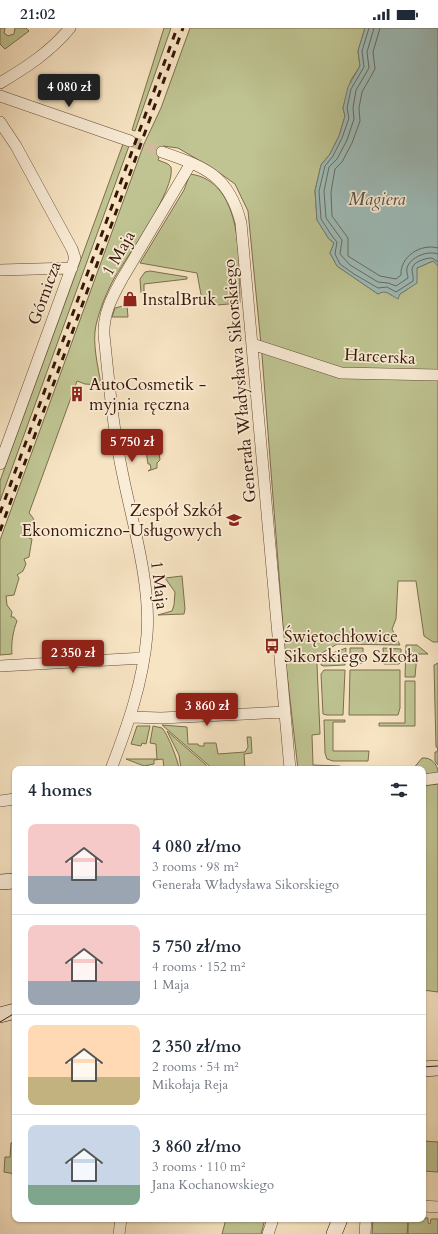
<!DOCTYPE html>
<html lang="en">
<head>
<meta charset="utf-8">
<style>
	body { margin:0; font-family:Cardo,serif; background:#f6f6f7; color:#1f2937; height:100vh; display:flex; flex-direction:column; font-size:15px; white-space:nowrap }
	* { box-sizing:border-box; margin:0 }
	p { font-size:13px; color:#747a83 }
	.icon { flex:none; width:22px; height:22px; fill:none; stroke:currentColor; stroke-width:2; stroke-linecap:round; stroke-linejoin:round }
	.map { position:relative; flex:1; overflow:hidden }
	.sheet { position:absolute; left:12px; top:738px; width:414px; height:456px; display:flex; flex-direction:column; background:#fff; border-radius:8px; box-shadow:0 1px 3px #0004 }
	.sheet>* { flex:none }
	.price { position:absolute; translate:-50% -34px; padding:0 9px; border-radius:4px; background:#8f2418; color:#fff; font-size:13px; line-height:26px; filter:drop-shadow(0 1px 2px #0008) }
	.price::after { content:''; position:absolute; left:50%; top:24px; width:12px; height:9px; margin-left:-6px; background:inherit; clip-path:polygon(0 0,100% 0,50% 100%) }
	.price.selected { background:#222; color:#fff }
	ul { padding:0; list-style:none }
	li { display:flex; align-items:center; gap:12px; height:100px; padding:0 16px }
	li+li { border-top:1px solid #e0e1e3 }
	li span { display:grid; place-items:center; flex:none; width:112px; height:80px; border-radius:8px; color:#555 }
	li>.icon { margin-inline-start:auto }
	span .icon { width:48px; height:48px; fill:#fffc; stroke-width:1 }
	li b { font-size:17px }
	h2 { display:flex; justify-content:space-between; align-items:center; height:48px; padding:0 16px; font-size:17px }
	.status { display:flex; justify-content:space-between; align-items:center; height:28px; padding:0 20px; background:#fff; direction:ltr }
	.status svg { height:11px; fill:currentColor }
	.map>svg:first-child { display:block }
	.green { fill:#bfc492; stroke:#7c6e4c }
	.water { fill:#9ebdba; stroke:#757b72 }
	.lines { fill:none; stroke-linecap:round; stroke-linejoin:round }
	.shore { stroke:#6b6a60; stroke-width:1 }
	.street-tunnel { stroke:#d1bb9d; stroke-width:11; stroke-dasharray:11 5.5; stroke-linecap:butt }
	.street-casing { stroke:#684a35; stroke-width:12 }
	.secondary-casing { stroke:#381706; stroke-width:16 }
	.street { stroke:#faedd8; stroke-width:11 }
	.secondary { stroke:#faedd8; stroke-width:15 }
	.tram { stroke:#381706; stroke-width:1 }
	.rail { stroke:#381706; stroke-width:3; stroke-dasharray:7 7; stroke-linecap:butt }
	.labels { text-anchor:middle; stroke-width:3.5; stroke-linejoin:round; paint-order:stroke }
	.street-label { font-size:17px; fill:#381706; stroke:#faedd8 }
	.poi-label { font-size:17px; fill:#381706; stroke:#faedd8; text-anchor:start }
	.water-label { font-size:18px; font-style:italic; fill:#5c5145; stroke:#faedd8 }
</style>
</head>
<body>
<div class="status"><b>21:02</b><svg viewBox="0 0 49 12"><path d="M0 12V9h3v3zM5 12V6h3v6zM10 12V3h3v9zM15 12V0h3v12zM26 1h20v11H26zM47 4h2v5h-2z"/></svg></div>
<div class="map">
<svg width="438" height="1206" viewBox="0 0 438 1206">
	<rect width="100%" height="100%" fill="#f7e4c3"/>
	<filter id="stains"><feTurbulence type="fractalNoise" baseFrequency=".005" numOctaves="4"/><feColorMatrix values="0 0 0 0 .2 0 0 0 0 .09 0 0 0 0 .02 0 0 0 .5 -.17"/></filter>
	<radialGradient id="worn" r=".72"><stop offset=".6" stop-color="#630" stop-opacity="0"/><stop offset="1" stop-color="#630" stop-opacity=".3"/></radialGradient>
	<path class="green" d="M 0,0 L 5,0 L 4,5 L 8,8 L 14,6 L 15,0 L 26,0 L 29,3 L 5,21 L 0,16 Z
		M 164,0 L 171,0 L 135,103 L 132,102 Z
		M 190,0 L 365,0 L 358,23 L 360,38 L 351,52 L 343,80 L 345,88 L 339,108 L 330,126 L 321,137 L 315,163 L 317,192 L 329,211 L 334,215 L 330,225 L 337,238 L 378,266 C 384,262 386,263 391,267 C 407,265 411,260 417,246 L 416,243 L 417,240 L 433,233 L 438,238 L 438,614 L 433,614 L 424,608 L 416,553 L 398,553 L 396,591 L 392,601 L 400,617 L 337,616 L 312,631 L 317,636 L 320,706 L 312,707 L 313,737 L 340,738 L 341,741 L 298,741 L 286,637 L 262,327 L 248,183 L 235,156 L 214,141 L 178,120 L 163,118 L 158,132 L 168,136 L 171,139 C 176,161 128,227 115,249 C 107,263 100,280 96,297 C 92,315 98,338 101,357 L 85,356 L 77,353 L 29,485 C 35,491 36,496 33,504 L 28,506 L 29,510 L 32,511 L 29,529 L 24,531 L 26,536 L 23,543 L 17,547 L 19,550 L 14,567 L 6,568 L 7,577 L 12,584 L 11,589 L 14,589 L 17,593 C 13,603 11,615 12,626 L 0,627 L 0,512 L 144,116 L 161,80 Z
		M 123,116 L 129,118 L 0,473 L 0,453 Z
		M 190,146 C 244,153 239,234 240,275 L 206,278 L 202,272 L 197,245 L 140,235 L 184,162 Z
		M 150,243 L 187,249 L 187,251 L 144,256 L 144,265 L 141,265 L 140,251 L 145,244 Z
		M 127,277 L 128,289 L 112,289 L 115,280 Z
		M 157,410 L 160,432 L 157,435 L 157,440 L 148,443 L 151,441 L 150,436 L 148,436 L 146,423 L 143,423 L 141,412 Z
		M 182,548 L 185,581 L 184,586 L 158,587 L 172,583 L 174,577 L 175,564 L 165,550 Z
		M 406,617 L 417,617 L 428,626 L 417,626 L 415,649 L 405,649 Z
		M 346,620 L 345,637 L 324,638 L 321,637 L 322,629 Z
		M 350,620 L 363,620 L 363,635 L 350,636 Z
		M 383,620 L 401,621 L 401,634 L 399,636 L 384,636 Z
		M 438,635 L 438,737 L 435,733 L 435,724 L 437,724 L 438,720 L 436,719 L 434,637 Z
		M 324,642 L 345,642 L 343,687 L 327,687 L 323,686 L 321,646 Z
		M 350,642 L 400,642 L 400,680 L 398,687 L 349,687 Z
		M 405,653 L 415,653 L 415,698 L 379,698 L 379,695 L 405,695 Z
		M 324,692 L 345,692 L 345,694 L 333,694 L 333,723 L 369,723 L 368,733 L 333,733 L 327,731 L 325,725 Z
		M 162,697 L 187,699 L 188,716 L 198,716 L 199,718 L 204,718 L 204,715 L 216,715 L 218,726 L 245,724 L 248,719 L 247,709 L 251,709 L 252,725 L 244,726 L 245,741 L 213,741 Z
		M 137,698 L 150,698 L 146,716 L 142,715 L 141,718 L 131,716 Z
		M 153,698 L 162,700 C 168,706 178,733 179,741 L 164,741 L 163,731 L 154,732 L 154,736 L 144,738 L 126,731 L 157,731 L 156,716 L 150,715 Z
		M 167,703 L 206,737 L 207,741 L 181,741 L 179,727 Z
		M 422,730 C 431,729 438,736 438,745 L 423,747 L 423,741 L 413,741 Z
		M 438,756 L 438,964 L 423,962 L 423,758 Z
		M 423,1113 L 438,1114 L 438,1144 L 423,1143 Z
		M 11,1115 L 15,1115 L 15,1146 L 4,1144 L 5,1129 L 10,1129 Z
		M 423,1190 L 428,1190 L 428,1195 L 430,1196 L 431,1191 L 438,1191 L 438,1206 L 408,1206 L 408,1195 L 407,1206 L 372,1206 L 373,1191 Z
		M 226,1191 L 265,1191 L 261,1206 L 222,1206 Z"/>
	<path class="water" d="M 365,0 L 438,0 L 438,238 L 433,233 L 417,240 L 417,255 L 400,266 L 398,271 C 390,267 386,261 378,266 L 337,238 L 330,225 L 334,215 L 329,211 L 317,192 L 315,163 L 321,137 L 330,126 L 339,108 L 345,88 L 343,80 L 348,59 L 360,38 L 358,23 Z"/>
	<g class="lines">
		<path class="shore" d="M 369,0 L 362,23 L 364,39 L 351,61 L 347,80 L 349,90 L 342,110 L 333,128 L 325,138 L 319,163 L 321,191 L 332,208 L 337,214 L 335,226 L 340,236 L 354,246 L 378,260 L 387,259 L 396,264 L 413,253 C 414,248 412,246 412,242 C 412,234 425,230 432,230 L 438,234
			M 374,0 L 367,24 L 369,40 L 356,62 L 353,80 L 354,91 L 347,112 L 337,131 L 329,139 L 324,163 L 326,190 L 342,212 L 340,226 L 350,237 L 378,254 L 388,255 L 396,258 L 408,250 C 408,247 406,244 407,240 C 410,229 428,222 438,226
			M 380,0 L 373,24 L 375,41 L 362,64 L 359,80 L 360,93 L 352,115 L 342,134 L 335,141 L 331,164 L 332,188 L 348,210 L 348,228 L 380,248 L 396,251 L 401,247 C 400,229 420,215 438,220"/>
		<path class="street-tunnel" d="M 130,113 L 162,124"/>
		<g class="street-casing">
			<path id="street" d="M 0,55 C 27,39 50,24 70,0
				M 0,68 L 130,113
				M 0,94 L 16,118 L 72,221 L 75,230 L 0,436
				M 162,124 C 205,139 229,147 241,195 L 290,741
				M 0,242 L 72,240
				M 252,316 L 341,345 L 438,347
				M 0,638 L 144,630
				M 131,689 L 161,690 L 285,684
				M 111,741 C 128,697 143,654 147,607 C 151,557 133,497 123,448 C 113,402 109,354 104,307 C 103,286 112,269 122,251 L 191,135
				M 423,752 L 438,750
				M 0,773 L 15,771
				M 423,1178 L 438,1179
				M 119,1206 L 121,1191
				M 268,1206 L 273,1191
				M 365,1206 L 366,1191"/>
		</g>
		<g class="secondary-casing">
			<path id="secondary" d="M 0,854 L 15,853
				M 0,987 L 15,983
				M 423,1041 L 438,1040
				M 334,1206 L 340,1191"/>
		</g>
		<use href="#street" class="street"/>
		<use href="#secondary" class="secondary"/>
		<path class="tram" d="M 0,994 L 15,985
			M 423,1039 L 438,1038"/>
		<path class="rail" d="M 0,485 L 177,0
			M 0,503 L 183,0"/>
	</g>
	<defs>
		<g id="shop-bare" transform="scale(1.2)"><path d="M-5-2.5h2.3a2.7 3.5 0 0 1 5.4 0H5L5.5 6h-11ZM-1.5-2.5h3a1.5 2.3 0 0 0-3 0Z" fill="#8f2418" stroke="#faedd8" stroke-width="2.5" paint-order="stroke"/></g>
		<g id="building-bare" transform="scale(1.2)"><path d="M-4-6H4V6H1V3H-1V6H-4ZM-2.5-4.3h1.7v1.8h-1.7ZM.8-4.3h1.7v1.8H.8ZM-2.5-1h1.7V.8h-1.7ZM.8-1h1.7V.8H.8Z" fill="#8f2418" stroke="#faedd8" stroke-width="2.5" paint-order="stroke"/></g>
		<g id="school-bare" transform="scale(1.2)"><path d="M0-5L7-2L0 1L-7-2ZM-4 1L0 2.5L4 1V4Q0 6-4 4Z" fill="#8f2418" stroke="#faedd8" stroke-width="2.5" paint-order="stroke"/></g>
		<g id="bus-bare" transform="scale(1.2)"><path d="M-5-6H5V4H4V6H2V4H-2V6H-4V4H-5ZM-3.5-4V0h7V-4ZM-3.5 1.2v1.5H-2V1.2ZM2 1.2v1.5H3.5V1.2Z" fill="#8f2418" stroke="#faedd8" stroke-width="2.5" paint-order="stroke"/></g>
	</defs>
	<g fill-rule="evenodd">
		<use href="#shop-bare" x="130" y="271"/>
		<use href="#building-bare" x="77" y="366"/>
		<use href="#school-bare" x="234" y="492"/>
		<use href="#bus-bare" x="272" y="618"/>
	</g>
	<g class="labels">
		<g class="street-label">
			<text transform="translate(118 225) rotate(-60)" y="6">1 Maja</text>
			<text transform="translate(44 265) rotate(-70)" y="6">Górnicza</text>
			<text transform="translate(380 328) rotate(3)" y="6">Harcerska</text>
			<text transform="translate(239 353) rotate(-95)" y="6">Generała Władysława Sikorskiego</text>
			<text transform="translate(160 557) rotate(83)" y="6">1 Maja</text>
		</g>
		<g class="poi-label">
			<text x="142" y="277">InstalBruk</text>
			<text x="89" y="362">AutoCosmetik -<tspan x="89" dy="20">myjnia ręczna</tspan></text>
			<text x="222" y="488" text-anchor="end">Zespół Szkół<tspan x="222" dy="20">Ekonomiczno-Usługowych</tspan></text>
			<text x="284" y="614">Świętochłowice<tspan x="284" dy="20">Sikorskiego Szkoła</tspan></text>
		</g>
		<g class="water-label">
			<text x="377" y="177">Magiera</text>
		</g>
	</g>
	<rect width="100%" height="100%" filter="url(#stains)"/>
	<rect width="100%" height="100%" fill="url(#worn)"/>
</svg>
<b class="price selected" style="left:69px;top:80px">4 080 zł</b>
<b class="price" style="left:132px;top:435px">5 750 zł</b>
<b class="price" style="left:73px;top:646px">2 350 zł</b>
<b class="price" style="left:207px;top:699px">3 860 zł</b>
<section class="sheet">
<h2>4 homes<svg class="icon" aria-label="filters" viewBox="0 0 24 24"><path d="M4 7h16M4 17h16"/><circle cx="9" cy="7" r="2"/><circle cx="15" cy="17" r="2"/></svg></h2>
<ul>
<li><span style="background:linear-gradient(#f6c9c9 65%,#9aa5b1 0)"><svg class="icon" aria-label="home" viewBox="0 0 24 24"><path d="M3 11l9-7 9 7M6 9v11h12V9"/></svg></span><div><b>4 080 zł/mo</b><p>3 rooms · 98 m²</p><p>Generała Władysława Sikorskiego</p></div></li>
<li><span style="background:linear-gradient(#f6c9c9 70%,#9aa5b1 0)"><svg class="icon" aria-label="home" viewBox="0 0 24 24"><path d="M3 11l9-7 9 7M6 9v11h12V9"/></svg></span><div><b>5 750 zł/mo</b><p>4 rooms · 152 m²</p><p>1 Maja</p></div></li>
<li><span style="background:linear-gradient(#ffd9b3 65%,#c2b280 0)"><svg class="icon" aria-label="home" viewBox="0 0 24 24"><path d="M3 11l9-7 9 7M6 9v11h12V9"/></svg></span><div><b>2 350 zł/mo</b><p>2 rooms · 54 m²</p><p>Mikołaja Reja</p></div></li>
<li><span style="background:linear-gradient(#c9d6e8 75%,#7fa58c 0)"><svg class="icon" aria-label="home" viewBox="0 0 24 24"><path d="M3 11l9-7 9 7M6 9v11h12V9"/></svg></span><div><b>3 860 zł/mo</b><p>3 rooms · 110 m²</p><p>Jana Kochanowskiego</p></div></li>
</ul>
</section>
</div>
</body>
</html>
